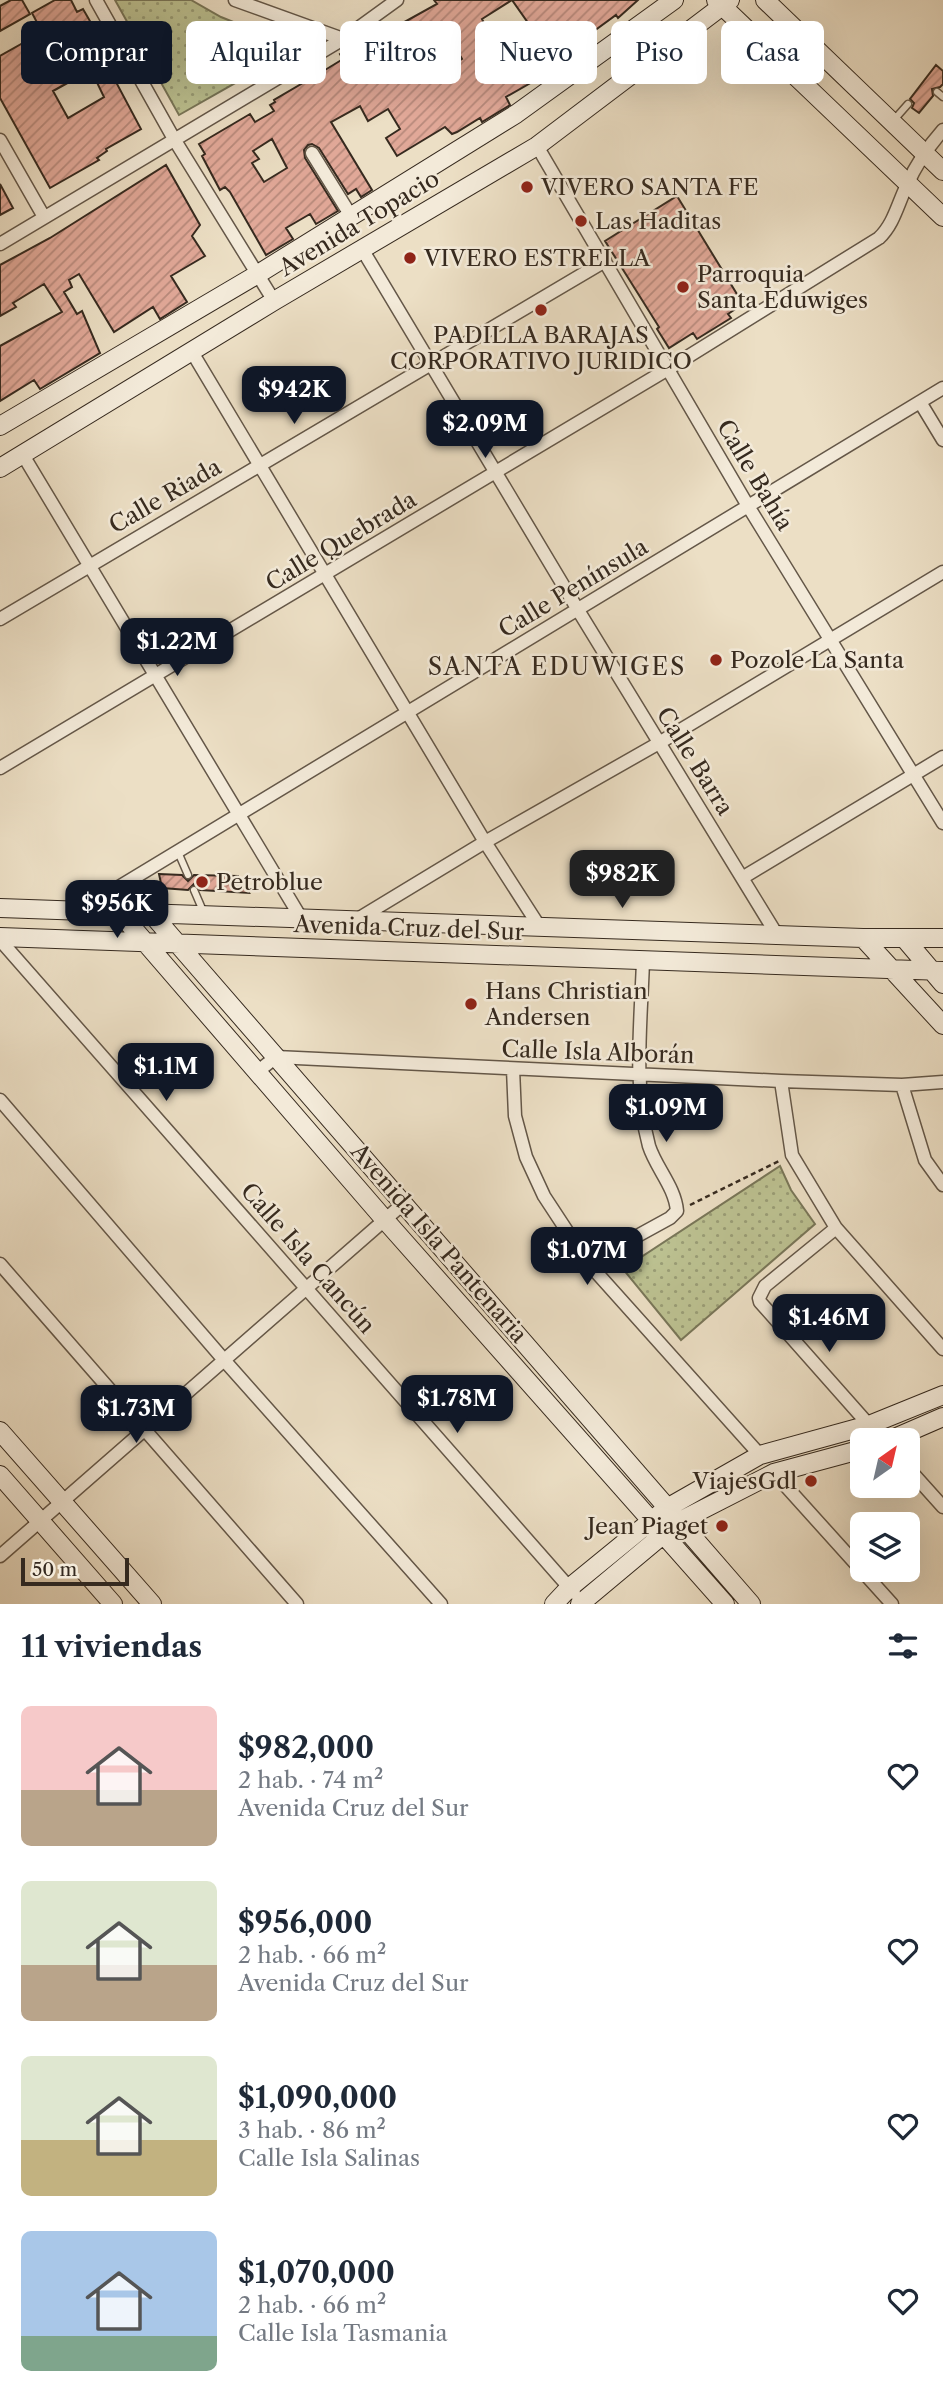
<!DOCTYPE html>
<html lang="es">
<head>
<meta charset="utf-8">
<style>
	body { margin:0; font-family:"Libre Caslon Text",serif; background:#f2f2f3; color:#1f2937; height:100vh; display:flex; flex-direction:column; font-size:26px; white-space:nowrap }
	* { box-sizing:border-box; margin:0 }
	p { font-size:23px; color:#747a83 }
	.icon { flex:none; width:38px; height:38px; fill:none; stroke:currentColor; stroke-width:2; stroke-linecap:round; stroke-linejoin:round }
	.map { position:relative; height:1604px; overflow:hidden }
	.drawer { display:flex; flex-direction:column; background:#fff; flex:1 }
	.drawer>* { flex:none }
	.guide { position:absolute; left:21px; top:21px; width:901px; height:63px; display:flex; gap:14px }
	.needle { width:46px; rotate:34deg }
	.buttons { position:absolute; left:850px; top:1428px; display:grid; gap:14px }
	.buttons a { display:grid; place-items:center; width:70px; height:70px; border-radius:10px; background:#fff; box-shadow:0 7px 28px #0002; font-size:35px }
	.scale { position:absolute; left:21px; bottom:18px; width:108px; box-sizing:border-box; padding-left:7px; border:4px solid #362a1f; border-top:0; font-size:19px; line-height:24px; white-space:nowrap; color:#362a1f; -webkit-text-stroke:5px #f3ead9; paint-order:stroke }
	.price { position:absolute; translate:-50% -60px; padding:0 16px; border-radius:14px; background:#111827; color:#fff; font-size:23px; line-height:46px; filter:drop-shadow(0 2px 4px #0008) }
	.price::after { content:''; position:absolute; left:50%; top:42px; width:21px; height:16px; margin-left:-10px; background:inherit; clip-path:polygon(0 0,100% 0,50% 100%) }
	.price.current { background:#222; color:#fff }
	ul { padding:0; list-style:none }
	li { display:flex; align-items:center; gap:21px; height:175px; padding:0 21px }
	li span { display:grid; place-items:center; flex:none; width:196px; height:140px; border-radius:10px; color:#555 }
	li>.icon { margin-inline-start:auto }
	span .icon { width:84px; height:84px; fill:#fffc; stroke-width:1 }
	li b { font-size:30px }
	h2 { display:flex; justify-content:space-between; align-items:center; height:84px; padding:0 21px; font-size:30px }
	.chip { padding:0 24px; border-radius:10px; background:#fff; box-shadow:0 7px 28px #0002; font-size:24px; line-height:63px }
	.chip.current { background:#111827; color:#fff }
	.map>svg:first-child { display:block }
	.park { fill:url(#park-dots); stroke:#797658; stroke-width:2 }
	.building { fill:url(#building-hatch); stroke:#362a1f; stroke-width:2; fill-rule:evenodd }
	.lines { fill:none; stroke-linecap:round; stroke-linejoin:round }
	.lane-casing { stroke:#645748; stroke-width:9 }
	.street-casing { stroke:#645748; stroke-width:15 }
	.secondary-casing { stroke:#362a1f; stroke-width:20 }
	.path { stroke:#362a1f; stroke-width:2.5; stroke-dasharray:5 3.5; stroke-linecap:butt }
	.lane { stroke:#f3ead9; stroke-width:6 }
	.street { stroke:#f3ead9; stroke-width:12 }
	.secondary { stroke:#f3ead9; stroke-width:18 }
	.poi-dot { fill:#8f2418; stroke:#f3ead9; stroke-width:2.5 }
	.labels { text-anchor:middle; stroke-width:5; stroke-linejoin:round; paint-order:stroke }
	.poi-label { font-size:23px; fill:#362a1f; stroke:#f3ead9; text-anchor:start }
	.street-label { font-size:23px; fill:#362a1f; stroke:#f3ead9 }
	.neighbourhood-label { font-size:24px; letter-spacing:2px; fill:#362a1f; stroke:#f3ead9 }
</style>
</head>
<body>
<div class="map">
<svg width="943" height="1604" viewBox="0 0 943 1604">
	<defs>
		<pattern id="park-dots" width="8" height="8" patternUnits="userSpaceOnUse" patternTransform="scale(1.75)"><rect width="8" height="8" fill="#bcc191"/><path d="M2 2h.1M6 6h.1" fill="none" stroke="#9a9d76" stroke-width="1.8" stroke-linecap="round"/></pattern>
		<pattern id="building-hatch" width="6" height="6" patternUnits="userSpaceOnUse" patternTransform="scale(1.75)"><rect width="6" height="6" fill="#e1a898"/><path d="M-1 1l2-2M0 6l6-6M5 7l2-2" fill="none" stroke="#b7897b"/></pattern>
	</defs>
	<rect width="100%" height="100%" fill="#ecdfc5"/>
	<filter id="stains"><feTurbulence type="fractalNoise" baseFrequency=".00286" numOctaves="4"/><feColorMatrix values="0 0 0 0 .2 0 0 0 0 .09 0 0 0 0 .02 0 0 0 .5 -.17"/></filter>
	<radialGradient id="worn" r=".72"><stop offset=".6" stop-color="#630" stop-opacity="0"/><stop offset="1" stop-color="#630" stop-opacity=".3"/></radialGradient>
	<path class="park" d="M 115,0 L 191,0 L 221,17 L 258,32 L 304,44 L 179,115 Z
		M 780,1166 L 791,1190 L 815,1224 L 681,1340 L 623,1269 Z"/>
	<path class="building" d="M 11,0 L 22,0 L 30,14 L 0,31 L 0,6 Z
		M 55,0 L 71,0 L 77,12 L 83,9 L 94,28 L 79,36 L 90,55 L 99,50 L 141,129 L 106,149 L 107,151 L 97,158 L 99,160 L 50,188 L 0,98 L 0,56 L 30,39 L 41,58 L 60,47 L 49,28 L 42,32 L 32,13 ZM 91,70 L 104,97 L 68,118 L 53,91 Z
		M 434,0 L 512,0 L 482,19 L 487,29 L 478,35 L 489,54 L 510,41 L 523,64 L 547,50 L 512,0 L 638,0 L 618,18 L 616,15 L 590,34 L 592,37 L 531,77 L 534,81 L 506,97 L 510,105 L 482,122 L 480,118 L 457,132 L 452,134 L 445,127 L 397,156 L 386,138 L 400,129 L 388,109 L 368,121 L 360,106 L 331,122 L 372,190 L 361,197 L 356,189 L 348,194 L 319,148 L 312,144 L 308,145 L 304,150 L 305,158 L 338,211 L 316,224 L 310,214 L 286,228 L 293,239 L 266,255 L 230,192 L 225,187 L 220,190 L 202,156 L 205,154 L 199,144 L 250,114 L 255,122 L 274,111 L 270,105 L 275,102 L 274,100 L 325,70 L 343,59 L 340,54 L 359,43 L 363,50 L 400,27 L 399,25 L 437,4 ZM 444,28 L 462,59 L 436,74 L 419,44 ZM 272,139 L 287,168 L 264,182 L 252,163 L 259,159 L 253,151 Z
		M 936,65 L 943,71 L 943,84 L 940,87 L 932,89 L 933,96 L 919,113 L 912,108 L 914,103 L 910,99 Z
		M 166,165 L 200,225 L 192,236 L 205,256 L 171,276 L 187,302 L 160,319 L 153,307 L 114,332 L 79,274 L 69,280 L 72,287 L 64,292 L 77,314 L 82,311 L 100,353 L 40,389 L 34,380 L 0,401 L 0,346 L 62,312 L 44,284 L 13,303 L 16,307 L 0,316 L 0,265 L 50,238 Z
		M 0,184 L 13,208 L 0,215 Z
		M 677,196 L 743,304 L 728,314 L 731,318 L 697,339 L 693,333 L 669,348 L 657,329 L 659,327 L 605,241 Z
		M 159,874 L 182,875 L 188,881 L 194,875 L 238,876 L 249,893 L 200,890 L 194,884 L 188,890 L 162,888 Z"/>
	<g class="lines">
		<g class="lane-casing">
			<path id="lane" d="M 937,92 L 943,97
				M 893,121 L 908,104
				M 178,852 L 188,875
				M 194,890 L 203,911"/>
		</g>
		<g class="street-casing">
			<path id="street" d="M 96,0 L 174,139 L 274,301
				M 235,0 L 343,39
				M 0,140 L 44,217
				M 537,146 L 748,506 L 943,823
				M 312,153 L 351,216
				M 0,244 L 343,39 L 397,0
				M 362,249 L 578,610 L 777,935
				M 192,352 L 485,842 L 539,926
				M 920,402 L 943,440
				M 23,455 L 301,918
				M 0,619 L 605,261
				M 0,768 L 668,369 L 879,238 C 894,224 898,203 907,185 C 916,164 928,147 943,130
				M 742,878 L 943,757
				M 81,910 L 943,388
				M 358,919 L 485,842 L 659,743 L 943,572
				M 0,940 L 574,1593
				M 513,1069 L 515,1116 L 526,1157 L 544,1196 L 588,1263 L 760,1455
				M 257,1072 L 276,1057 L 781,1081 L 902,1085 L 943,1082
				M 781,1081 L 792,1155 L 836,1228 L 943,1349
				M 902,1085 L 925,1160 L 943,1185
				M 0,1100 L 224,1360 L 441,1604
				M 836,1228 L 765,1286 L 759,1298 L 760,1302 L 869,1425
				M 588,1263 L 670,1218 L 677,1211 C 675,1187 656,1168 649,1146 C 633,1087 641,1021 643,961
				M 0,1264 L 297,1604
				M 908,1468 L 943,1507
				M 774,1473 L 892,1604
				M 0,1556 L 404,1203"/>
		</g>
		<g class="secondary-casing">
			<path id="secondary" d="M 716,0 L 943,217
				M 765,0 L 943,171
				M 0,426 L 258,274 L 516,114 L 674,0
				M 0,468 L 274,301 L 537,146 L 730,0
				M 0,908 L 863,938 L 943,938
				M 119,912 L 385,1220 L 725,1604
				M 150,912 L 751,1604
				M 0,937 L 943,971
				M 863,938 L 943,1025
				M 904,938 L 943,984
				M 0,1431 L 152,1604
				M 890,1440 L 943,1417
				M 0,1475 L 113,1604
				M 554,1604 L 569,1588 L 667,1508 L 760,1455 L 869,1425 L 943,1395
				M 580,1604 L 678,1522 L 774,1473 L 863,1449"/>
		</g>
		<path class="path" d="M 690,1205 L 781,1160"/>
		<use href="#lane" class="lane"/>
		<use href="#street" class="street"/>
		<use href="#secondary" class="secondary"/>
	</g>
	<g class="poi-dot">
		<circle cx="527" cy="187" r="7"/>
		<circle cx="581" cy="221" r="7"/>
		<circle cx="410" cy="258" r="7"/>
		<circle cx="683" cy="287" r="7"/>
		<circle cx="541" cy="310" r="7"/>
		<circle cx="716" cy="660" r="7"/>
		<circle cx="202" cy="882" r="7"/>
		<circle cx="471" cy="1004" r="7"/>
		<circle cx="811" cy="1481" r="7"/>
		<circle cx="722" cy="1526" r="7"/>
	</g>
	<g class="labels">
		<g class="poi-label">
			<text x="541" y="195">VIVERO SANTA FE</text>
			<text x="595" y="229">Las Haditas</text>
			<text x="424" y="266">VIVERO ESTRELLA</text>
			<text x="697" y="282">Parroquia<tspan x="697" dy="26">Santa Eduwiges</tspan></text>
			<text x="541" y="343" text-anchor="middle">PADILLA BARAJAS<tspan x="541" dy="26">CORPORATIVO JURIDICO</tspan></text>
			<text x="730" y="668">Pozole La Santa</text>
			<text x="216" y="890">Petroblue</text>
			<text x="485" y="999">Hans Christian<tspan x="485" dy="26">Andersen</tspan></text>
			<text x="797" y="1489" text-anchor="end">ViajesGdl</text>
			<text x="708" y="1534" text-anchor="end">Jean Piaget</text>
		</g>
		<g class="street-label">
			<text transform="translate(359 223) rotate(-31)" y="8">Avenida Topacio</text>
			<text transform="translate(755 475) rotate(59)" y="8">Calle Bahía</text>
			<text transform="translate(165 496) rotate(-30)" y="8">Calle Riada</text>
			<text transform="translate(341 541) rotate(-31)" y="8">Calle Quebrada</text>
			<text transform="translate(573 588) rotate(-31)" y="8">Calle Península</text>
			<text transform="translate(695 761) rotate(58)" y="8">Calle Barra</text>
			<text transform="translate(409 928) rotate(2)" y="8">Avenida Cruz del Sur</text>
			<text transform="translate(598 1052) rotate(2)" y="8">Calle Isla Alborán</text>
			<text transform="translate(439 1243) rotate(49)" y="8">Avenida Isla Pantenaria</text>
			<text transform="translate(308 1258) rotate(49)" y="8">Calle Isla Cancún</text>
		</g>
		<g class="neighbourhood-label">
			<text x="557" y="675">SANTA EDUWIGES</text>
		</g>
	</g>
	<rect width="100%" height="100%" filter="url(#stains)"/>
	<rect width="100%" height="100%" fill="url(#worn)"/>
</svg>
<div class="buttons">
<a><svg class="needle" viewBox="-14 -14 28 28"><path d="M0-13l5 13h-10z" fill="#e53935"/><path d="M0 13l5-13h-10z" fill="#747a83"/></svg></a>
<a><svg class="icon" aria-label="layers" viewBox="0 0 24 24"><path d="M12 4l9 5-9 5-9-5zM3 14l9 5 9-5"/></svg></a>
</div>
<div class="scale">50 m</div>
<b class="price" style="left:294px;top:426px">$942K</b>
<b class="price" style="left:485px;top:460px">$2.09M</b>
<b class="price" style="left:177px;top:678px">$1.22M</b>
<b class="price current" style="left:622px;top:910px">$982K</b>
<b class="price" style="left:117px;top:940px">$956K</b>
<b class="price" style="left:166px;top:1103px">$1.1M</b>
<b class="price" style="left:666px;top:1144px">$1.09M</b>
<b class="price" style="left:587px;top:1287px">$1.07M</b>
<b class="price" style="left:829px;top:1354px">$1.46M</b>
<b class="price" style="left:457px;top:1435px">$1.78M</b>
<b class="price" style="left:136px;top:1445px">$1.73M</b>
<div class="guide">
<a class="chip current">Comprar</a>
<a class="chip">Alquilar</a>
<a class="chip">Filtros</a>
<a class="chip">Nuevo</a>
<a class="chip">Piso</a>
<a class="chip">Casa</a>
</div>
</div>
<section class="drawer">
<h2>11 viviendas<svg class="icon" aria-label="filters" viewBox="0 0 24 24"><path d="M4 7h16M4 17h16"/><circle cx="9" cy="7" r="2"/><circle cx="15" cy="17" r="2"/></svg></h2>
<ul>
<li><span style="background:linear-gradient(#f6c9c9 60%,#b9a48a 0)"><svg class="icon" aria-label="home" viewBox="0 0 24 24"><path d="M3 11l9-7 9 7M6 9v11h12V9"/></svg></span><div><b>$982,000</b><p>2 hab. · 74 m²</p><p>Avenida Cruz del Sur</p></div><svg class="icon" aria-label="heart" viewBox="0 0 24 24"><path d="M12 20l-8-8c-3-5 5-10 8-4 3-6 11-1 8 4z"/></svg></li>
<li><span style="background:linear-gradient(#dfe7d0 60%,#b9a48a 0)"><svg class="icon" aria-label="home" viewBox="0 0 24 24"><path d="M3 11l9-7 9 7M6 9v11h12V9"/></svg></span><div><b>$956,000</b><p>2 hab. · 66 m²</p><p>Avenida Cruz del Sur</p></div><svg class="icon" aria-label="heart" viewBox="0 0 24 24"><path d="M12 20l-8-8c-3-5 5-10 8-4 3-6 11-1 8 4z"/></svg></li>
<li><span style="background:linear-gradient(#dfe7d0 60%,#c2b280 0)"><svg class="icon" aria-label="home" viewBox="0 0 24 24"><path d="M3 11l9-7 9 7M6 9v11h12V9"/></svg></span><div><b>$1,090,000</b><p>3 hab. · 86 m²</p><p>Calle Isla Salinas</p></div><svg class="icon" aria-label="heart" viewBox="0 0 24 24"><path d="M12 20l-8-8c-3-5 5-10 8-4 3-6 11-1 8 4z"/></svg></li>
<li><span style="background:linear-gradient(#a9c7e8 75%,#7fa58c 0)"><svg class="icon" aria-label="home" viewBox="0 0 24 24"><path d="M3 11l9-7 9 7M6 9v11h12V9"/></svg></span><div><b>$1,070,000</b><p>2 hab. · 66 m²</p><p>Calle Isla Tasmania</p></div><svg class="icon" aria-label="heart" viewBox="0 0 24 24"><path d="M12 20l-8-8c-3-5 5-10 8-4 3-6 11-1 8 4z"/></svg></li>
</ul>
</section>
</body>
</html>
